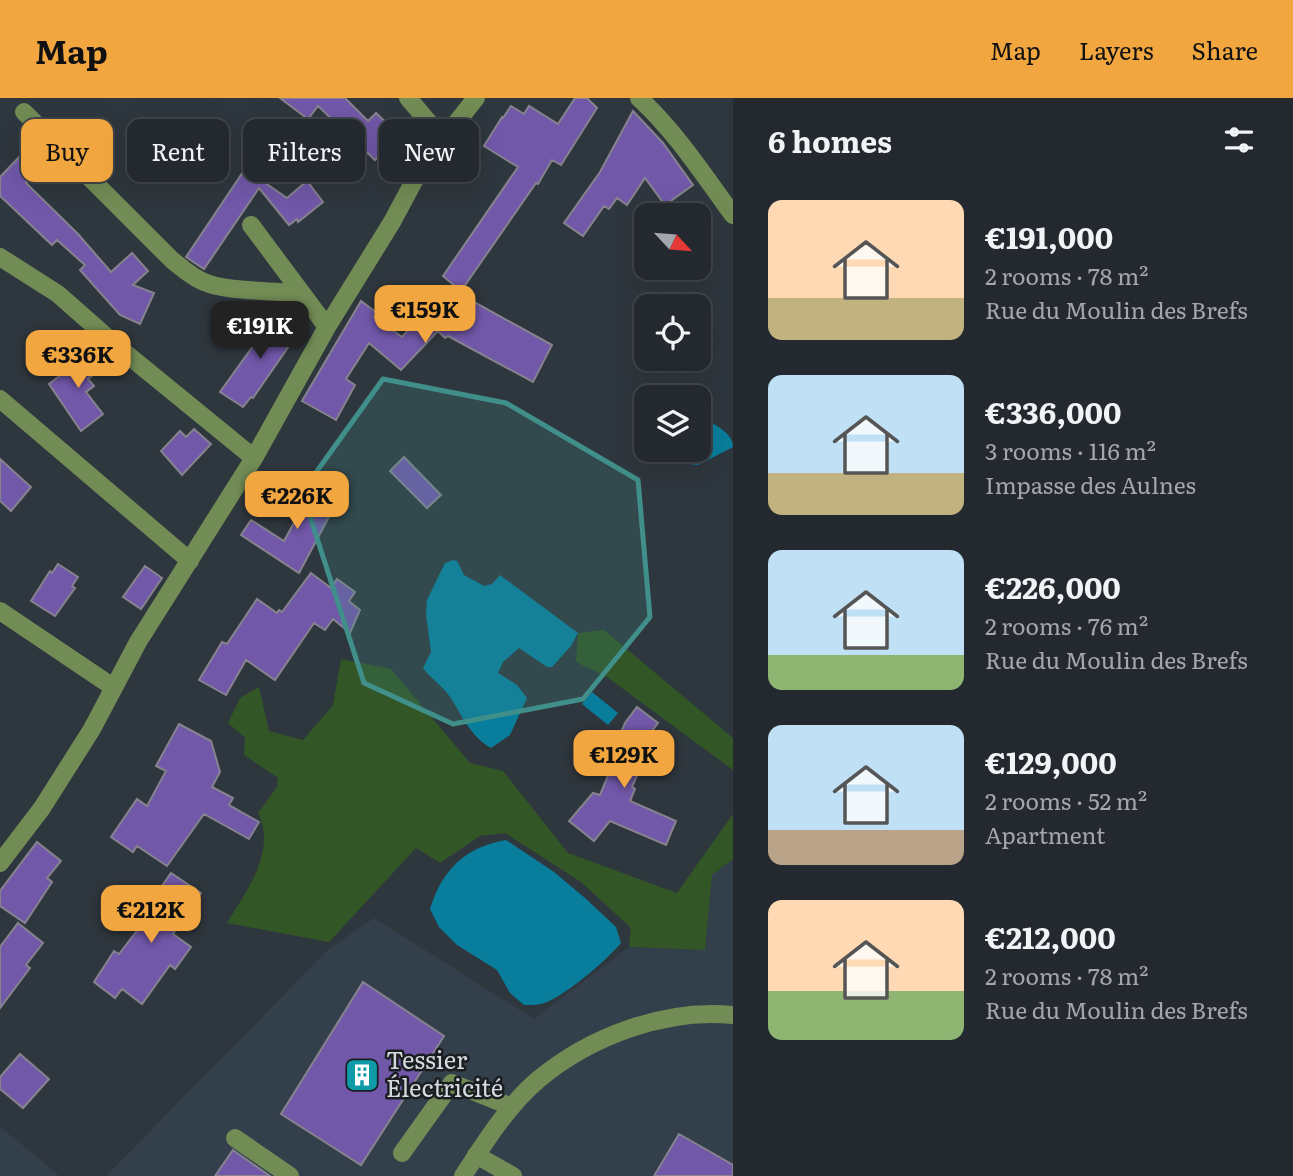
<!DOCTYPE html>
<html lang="en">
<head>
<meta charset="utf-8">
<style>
	body { margin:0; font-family:Literata,serif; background:#2b3136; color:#f1f3f6; height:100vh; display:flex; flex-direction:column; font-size:26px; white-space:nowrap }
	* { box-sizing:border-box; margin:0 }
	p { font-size:23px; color:#a3a6aa }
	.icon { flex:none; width:38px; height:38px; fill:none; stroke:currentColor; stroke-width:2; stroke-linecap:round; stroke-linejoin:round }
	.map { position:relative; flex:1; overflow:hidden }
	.details { display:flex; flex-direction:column; background:#23292e; width:560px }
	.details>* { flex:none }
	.guide { position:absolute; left:21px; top:21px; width:606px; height:63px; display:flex; gap:14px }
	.needle { width:46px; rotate:116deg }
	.buttons { position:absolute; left:634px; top:105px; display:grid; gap:14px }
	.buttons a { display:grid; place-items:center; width:77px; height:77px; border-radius:14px; background:#23292e; box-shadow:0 7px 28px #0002,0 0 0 2px #40454a; font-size:35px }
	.price { position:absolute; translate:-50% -60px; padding:0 16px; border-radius:14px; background:#f1a640; color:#111; font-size:23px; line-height:46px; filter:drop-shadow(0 2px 4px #0008) }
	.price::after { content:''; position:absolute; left:50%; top:42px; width:21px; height:16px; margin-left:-10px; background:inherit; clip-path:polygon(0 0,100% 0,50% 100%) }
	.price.selected { background:#222; color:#fff }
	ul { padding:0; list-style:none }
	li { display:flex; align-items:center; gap:21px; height:175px; padding:0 35px }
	li span { display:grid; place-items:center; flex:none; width:196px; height:140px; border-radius:14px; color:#555 }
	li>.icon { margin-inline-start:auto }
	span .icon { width:84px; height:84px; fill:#fffc; stroke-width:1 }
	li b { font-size:30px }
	h2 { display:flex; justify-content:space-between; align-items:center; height:84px; padding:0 35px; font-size:30px }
	.tag { padding:0 24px; border-radius:14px; background:#23292e; box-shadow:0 7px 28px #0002,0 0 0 2px #40454a; font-size:24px; line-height:63px }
	.tag.selected { background:#f1a640; color:#111 }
	header { display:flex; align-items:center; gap:42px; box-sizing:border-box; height:98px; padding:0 35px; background:#f1a640; color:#111 }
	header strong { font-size:33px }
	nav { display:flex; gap:38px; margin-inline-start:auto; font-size:24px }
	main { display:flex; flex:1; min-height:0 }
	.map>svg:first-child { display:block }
	.built { fill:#33404c }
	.green { fill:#325626 }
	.water { fill:#097e9c }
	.building { fill:#7158a9; stroke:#86838e; stroke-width:2 }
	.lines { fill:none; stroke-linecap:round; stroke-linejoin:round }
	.minor { stroke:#728c55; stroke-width:18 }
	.marked { fill:#408f8a; fill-opacity:0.2; stroke:#408f8a; stroke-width:5; stroke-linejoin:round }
	.labels { text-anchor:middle; stroke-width:5; stroke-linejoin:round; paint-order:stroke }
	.poi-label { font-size:24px; fill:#d5dadf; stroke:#1a1e21; text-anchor:start }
</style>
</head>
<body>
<header>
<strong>Map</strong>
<nav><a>Map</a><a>Layers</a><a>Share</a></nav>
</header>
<main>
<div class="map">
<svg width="733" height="1078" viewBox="0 0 733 1078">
	<rect width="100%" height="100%" fill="#2f373e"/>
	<path class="built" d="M 733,761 L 733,1078 L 106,1078 L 329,851 L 374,820 L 534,921 L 629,849 L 705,852 L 712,777 Z
		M 0,1029 L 25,1049 L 59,1078 L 0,1078 Z"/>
	<path class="green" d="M 604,532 L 733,640 L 733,672 L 607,579 L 576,564 L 578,535 Z
		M 341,561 L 391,571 L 470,665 L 503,673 L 568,755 L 677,795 L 733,716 L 733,761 L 712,777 L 705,852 L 629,849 L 631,830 L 581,784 L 505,735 L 480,738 L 440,765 L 416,750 L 329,844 L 227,825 C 246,793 277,754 258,715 L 277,689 L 278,680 L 244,657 L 245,640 L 228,625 L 240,600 L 259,589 L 269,633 L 303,642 L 333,607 Z"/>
	<path class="water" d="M 705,321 C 715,327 733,335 733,349 L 698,367 L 680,365 L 673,352 L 698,352 L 698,323 Z
		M 453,462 L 457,463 L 464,477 L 484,488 L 492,486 L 500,477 L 578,535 L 571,548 L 552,569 L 547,569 L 519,550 L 503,564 L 498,575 L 517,587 L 527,600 L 510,637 L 491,650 C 470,638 462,617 450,599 C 443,588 431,581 423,570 L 431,554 L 426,516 L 427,502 L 445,465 Z
		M 592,594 L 618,615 L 608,627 L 582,606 Z
		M 506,742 L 554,774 L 585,800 L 616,829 L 621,845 C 607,862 562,901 541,906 C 536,907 529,907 524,907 L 510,895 L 497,872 L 457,847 L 439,829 L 430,811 C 442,772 465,749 506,742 Z"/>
	<path class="building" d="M 280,0 L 345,0 L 368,23 L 376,15 L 400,38 L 375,62 L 318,8 L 308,21 Z
		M 575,0 L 587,0 L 597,10 L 561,67 L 552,62 L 538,86 L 536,85 L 461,193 L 443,178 L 518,69 L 484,48 L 502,19 L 503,20 L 511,8 L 524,16 L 529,8 L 558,26 Z
		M 633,13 L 663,45 L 693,87 L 665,107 L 645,80 L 627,107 L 617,100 L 609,111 L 604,108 L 583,138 L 564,125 L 600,74 Z
		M 25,53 L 41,69 L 26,85 L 78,136 L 111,174 L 132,155 L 148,173 L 133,187 L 154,195 L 140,226 L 120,217 L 80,172 L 85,167 L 57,142 L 52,147 L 0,98 L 0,79 Z
		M 245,71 L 287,100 L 307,83 L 323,104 L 298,124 L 297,121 L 289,127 L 259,90 L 204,171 L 186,159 Z
		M 447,189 L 552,247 L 533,284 L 448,238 L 445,240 L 438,233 L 401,272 L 369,245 L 346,281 L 355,287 L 336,322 L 302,303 L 361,203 L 377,215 L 374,219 L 402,239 Z
		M 276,216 L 300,232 L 253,300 L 251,299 L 243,309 L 220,294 Z
		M 83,252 L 99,272 L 88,281 L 94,288 L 86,294 L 103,316 L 81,333 L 49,286 L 66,273 L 62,268 Z
		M 194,331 L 211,346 L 182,377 L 161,353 L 180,333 L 186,339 Z
		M 404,359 L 441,397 L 427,410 L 390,373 Z
		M 0,361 L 31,389 L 11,413 L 0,403 Z
		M 315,386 L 339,400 L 299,475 L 241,437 L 251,422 L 284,443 Z
		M 58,466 L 78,479 L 72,488 L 75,490 L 55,518 L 31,503 L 50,473 L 52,475 Z
		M 145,468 L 162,480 L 141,511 L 123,499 Z
		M 311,475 L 331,490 L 337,481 L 355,494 L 349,503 L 360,512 L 350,535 L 333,521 L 325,532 L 314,525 L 275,582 L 246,562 L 226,597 L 199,582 L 222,544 L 227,546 L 257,501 L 277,515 L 279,512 L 282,514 Z
		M 637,609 L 658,625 L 642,646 L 633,668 L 640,671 L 632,689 L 635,691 L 630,703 L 676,723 L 666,747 L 610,723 L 594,743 L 569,723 L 593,695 L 600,697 L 616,658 L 611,656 L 625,625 Z
		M 179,626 L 211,643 L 220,674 L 212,689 L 233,700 L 229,707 L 259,724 L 249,741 L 204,716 L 167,768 L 137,748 L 133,754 L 111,739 L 137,701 L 147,708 L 166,673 L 156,668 Z
		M 37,744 L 61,763 L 47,780 L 52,784 L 25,825 L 0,808 L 0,793 Z
		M 171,775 L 201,795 L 173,836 L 191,849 L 175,871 L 170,867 L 142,906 L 122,891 L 115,900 L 94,884 L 114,853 L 119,856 L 156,808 L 151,804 Z
		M 18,825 L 43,845 L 26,867 L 30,870 L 0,910 L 0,849 Z
		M 363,884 L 444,938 L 361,1067 L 281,1016 Z
		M 20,956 L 49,981 L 23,1010 L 0,991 L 0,979 Z
		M 679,1036 L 733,1067 L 733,1078 L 654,1078 Z
		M 233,1052 L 270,1078 L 215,1078 Z"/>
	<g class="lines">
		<path class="minor" d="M 408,0 L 443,41
			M 639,0 C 676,34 703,76 733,117
			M 24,14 L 172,162 C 182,170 192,179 204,184 C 230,195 273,191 303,197
			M 251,127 L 327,229
			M 0,159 L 58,196 L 118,249 L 254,360
			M 0,301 L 190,463
			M 0,513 L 113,589
			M 0,765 L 42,710 L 92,631 L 138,544 L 254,360 L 327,229 L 392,124 L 422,68 L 476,0
			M 235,1040 L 290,1078
			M 402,1055 L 452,985 L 512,1009
			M 476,1057 L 513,1078
			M 463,1078 C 485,1044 508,1007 539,981 C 591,938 666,910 733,917"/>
	</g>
	<path class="marked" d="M 383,281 L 506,305 L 638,382 L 650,519 L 583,601 L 453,626 L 364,585 L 302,394 Z"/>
	<defs>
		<g id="building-square" transform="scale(1.75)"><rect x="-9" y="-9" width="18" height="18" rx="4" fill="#0f9aa8" stroke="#1a1e21"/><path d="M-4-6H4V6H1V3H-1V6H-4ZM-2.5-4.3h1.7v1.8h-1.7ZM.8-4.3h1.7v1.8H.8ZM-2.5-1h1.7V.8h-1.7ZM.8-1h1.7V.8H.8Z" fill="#fff"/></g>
	</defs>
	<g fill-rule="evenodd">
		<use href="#building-square" x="362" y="977"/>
	</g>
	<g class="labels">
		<g class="poi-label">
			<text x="386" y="971">Tessier<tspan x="386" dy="28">Électricité</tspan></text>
		</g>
	</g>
</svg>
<div class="buttons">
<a><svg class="needle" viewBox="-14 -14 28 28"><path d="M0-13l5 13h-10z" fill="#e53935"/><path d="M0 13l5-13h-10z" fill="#a3a6aa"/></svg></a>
<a><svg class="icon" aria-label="locate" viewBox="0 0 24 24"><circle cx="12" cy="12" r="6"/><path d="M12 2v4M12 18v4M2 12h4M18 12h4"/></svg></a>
<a><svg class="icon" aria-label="layers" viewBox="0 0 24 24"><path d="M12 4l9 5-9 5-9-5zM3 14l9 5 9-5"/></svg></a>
</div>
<b class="price" style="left:425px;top:247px">€159K</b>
<b class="price selected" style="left:260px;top:263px">€191K</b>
<b class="price" style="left:78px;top:292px">€336K</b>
<b class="price" style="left:297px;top:433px">€226K</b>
<b class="price" style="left:624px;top:692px">€129K</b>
<b class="price" style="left:151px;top:847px">€212K</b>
<div class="guide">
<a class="tag selected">Buy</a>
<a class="tag">Rent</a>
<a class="tag">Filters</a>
<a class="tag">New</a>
</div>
</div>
<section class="details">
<h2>6 homes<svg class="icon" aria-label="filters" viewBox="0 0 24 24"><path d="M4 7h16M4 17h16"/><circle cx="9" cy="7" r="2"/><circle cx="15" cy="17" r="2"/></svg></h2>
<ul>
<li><span style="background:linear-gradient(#ffd9b3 70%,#c2b280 0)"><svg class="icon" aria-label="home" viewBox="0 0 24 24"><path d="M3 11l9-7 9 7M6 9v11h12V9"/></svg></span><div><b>€191,000</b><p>2 rooms · 78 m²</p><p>Rue du Moulin des Brefs</p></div></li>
<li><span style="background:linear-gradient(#bfe0f5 70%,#c2b280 0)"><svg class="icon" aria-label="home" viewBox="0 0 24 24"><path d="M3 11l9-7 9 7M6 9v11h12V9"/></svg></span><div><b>€336,000</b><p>3 rooms · 116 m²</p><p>Impasse des Aulnes</p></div></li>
<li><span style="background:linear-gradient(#bfe0f5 75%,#8fb573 0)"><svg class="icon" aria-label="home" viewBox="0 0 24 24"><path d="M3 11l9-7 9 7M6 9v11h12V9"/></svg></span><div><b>€226,000</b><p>2 rooms · 76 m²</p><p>Rue du Moulin des Brefs</p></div></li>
<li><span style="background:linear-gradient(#bfe0f5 75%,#b9a48a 0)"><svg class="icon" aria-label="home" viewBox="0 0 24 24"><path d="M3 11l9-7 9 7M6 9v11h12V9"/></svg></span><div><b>€129,000</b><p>2 rooms · 52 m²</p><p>Apartment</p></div></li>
<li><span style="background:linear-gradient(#ffd9b3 65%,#8fb573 0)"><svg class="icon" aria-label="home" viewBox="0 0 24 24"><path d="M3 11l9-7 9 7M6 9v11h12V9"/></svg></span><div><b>€212,000</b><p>2 rooms · 78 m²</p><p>Rue du Moulin des Brefs</p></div></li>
</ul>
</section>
</main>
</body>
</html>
